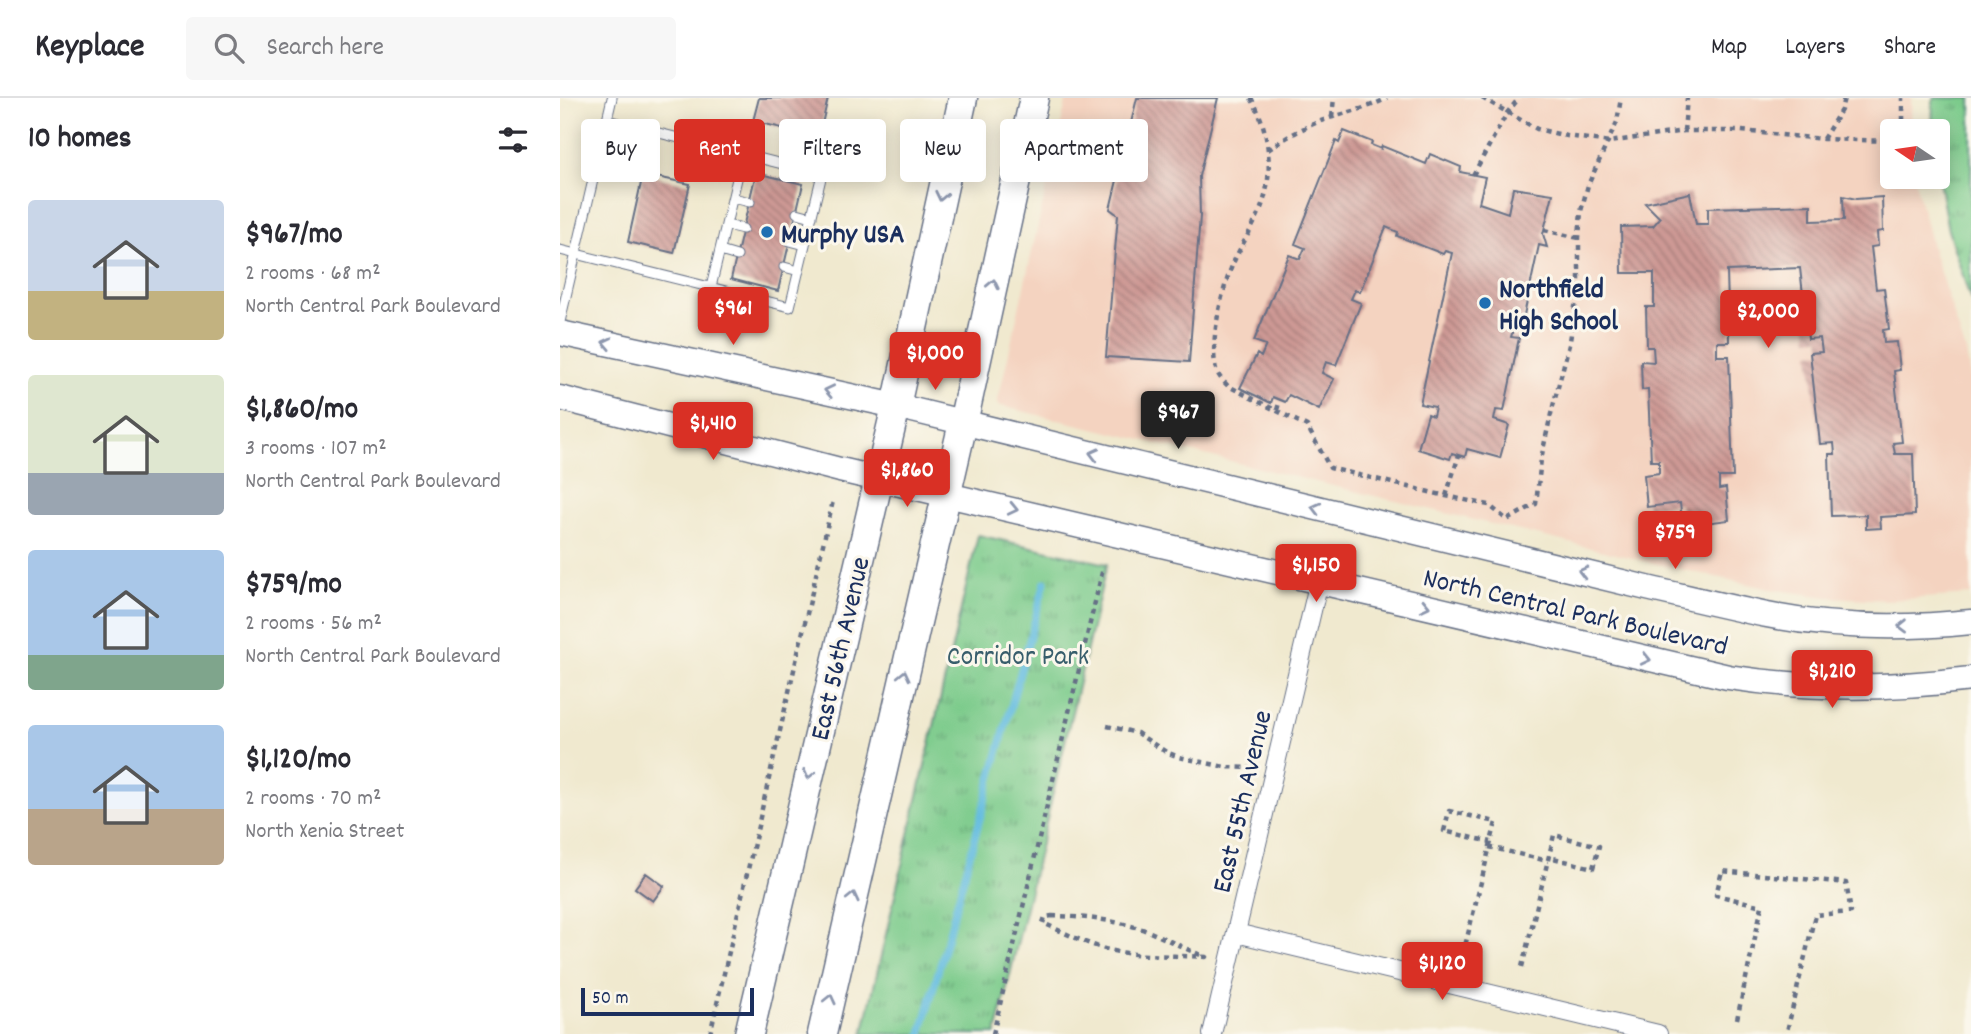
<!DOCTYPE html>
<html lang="en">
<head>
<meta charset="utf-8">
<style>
	body { margin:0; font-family:Dekko,sans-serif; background:#f7f7f7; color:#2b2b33; height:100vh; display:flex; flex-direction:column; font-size:26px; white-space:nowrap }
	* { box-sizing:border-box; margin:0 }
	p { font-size:23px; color:#7c7c81 }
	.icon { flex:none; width:38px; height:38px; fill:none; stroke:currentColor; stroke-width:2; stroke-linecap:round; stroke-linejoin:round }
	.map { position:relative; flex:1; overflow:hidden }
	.sheet { display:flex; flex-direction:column; background:#fff; width:560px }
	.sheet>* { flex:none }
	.banner { position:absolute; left:21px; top:21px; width:665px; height:63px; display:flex; gap:14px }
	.needle { width:46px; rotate:283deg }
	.buttons { position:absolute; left:1320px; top:21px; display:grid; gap:14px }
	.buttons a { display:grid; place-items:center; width:70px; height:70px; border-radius:7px; background:#fff; box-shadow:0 4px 18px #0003; font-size:35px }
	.scale { position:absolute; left:21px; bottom:18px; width:173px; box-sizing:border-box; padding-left:7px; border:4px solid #1b2f5e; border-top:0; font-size:19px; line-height:24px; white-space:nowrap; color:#1b2f5e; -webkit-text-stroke:5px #fbf7ec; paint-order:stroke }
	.price { position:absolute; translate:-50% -60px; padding:0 16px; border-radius:7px; background:#d93025; color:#fff; font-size:23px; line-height:46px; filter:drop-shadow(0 2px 4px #0008) }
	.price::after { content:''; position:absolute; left:50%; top:42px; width:21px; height:16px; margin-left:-10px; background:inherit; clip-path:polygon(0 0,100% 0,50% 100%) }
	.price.active { background:#222; color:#fff }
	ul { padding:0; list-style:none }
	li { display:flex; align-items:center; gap:21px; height:175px; padding:0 28px }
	li span { display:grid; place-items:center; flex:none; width:196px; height:140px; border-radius:7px; color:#555 }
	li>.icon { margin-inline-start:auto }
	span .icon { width:84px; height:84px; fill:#fffc; stroke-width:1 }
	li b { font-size:30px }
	h2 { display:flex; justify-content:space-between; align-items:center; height:84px; padding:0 28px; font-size:30px }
	.pill { padding:0 24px; border-radius:7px; background:#fff; box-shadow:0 4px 18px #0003; font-size:24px; line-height:63px }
	.pill.active { background:#d93025; color:#fff }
	header { display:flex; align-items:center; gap:42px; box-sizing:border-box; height:98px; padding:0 35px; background:#fff; border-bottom:2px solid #e1e1e2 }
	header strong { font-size:33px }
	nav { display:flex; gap:38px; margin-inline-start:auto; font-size:24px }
	.search { width:490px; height:63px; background:#f7f7f7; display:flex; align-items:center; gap:18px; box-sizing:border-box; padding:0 24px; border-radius:7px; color:#7c7c81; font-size:26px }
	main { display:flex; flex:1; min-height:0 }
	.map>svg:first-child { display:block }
	.built { fill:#f4d3c0 }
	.grass { fill:url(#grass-tufts); stroke:#4b7d74; stroke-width:2 }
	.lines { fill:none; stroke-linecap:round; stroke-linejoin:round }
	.stream { stroke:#61bbdf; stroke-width:7 }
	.building { fill:url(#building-back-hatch) }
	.lane-casing { stroke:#667086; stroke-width:11 }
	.street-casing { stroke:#667086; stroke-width:20 }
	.secondary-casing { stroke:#667086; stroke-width:27 }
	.primary-casing { stroke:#667086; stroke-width:31 }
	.path { stroke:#667086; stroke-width:4.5; stroke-dasharray:5 5; stroke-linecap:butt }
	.lane { stroke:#fff; stroke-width:9 }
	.street { stroke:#fff; stroke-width:18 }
	.secondary { stroke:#fff; stroke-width:24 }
	.primary { stroke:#fff; stroke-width:28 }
	.oneway { stroke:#8d97ae }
	.poi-dot { fill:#1f6fb2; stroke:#fbf7ec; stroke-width:2.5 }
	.labels { text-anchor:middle; stroke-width:6; stroke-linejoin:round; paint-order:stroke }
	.poi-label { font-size:28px; font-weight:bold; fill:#1b2f5e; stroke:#fbf7ec; text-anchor:start }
	.street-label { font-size:28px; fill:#1b2f5e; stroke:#fbf7ec }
	.park-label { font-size:28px; fill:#385e6c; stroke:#fbf7ec }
</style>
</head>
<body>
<header>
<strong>Keyplace</strong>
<div class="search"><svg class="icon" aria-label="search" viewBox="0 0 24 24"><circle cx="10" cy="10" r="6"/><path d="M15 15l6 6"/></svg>Search here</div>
<nav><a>Map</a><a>Layers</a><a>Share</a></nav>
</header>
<main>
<section class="sheet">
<h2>10 homes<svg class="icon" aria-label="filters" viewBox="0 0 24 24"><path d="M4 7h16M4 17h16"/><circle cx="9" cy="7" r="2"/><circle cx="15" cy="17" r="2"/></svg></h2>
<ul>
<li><span style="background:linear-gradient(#c9d6e8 65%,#c2b280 0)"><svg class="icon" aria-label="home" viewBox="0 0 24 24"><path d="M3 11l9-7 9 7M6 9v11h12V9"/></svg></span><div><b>$967/mo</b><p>2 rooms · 68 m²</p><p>North Central Park Boulevard</p></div></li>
<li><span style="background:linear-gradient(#dfe7d0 70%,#9aa5b1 0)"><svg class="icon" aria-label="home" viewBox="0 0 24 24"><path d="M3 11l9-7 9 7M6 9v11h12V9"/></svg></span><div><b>$1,860/mo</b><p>3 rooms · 107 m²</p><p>North Central Park Boulevard</p></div></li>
<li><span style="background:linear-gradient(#a9c7e8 75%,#7fa58c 0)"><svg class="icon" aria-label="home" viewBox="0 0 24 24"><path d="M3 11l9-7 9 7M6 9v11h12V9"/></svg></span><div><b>$759/mo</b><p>2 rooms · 56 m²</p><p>North Central Park Boulevard</p></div></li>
<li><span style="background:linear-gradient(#a9c7e8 60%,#b9a48a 0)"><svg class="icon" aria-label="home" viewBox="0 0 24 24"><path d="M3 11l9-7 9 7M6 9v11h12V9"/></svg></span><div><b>$1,120/mo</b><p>2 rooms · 70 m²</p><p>North Xenia Street</p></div></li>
</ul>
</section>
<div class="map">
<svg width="1411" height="936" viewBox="0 0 1411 936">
	<defs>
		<pattern id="grass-tufts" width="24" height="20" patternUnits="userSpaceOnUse" patternTransform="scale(1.75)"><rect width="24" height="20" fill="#7bcb8b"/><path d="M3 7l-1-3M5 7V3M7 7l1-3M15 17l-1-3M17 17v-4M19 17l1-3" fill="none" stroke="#64a575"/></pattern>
		<pattern id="building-back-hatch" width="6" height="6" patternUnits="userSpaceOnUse" patternTransform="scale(1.75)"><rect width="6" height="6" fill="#ce9994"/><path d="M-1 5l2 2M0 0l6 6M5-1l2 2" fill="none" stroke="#a67d7c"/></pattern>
	</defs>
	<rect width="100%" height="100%" fill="#fbf7ec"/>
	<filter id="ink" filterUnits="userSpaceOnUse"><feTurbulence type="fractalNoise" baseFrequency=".0143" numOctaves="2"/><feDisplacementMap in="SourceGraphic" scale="14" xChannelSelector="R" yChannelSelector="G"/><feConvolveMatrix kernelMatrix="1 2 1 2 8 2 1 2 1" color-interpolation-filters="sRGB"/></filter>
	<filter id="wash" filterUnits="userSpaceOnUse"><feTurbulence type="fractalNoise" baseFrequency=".00686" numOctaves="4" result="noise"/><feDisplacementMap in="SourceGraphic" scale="28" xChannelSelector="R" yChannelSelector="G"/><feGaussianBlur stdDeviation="1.57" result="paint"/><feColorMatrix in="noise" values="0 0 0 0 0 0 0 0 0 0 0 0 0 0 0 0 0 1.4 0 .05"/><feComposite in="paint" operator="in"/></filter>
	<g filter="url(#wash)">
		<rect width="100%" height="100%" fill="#f0e9cf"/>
		<path class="built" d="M 507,0 L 1351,0 L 1352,33 L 1332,33 L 1332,79 L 1354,79 L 1374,156 L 1406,254 L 1411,284 L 1411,497 L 1328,502 L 1267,499 L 1210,491 L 1093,465 L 437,307 Z"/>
		<path class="grass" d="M 1373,0 L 1411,0 L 1411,203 L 1388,132 L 1377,72 L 1377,33 L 1372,33 Z
			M 418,437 L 547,466 L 436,936 L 303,936 Z"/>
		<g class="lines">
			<path class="stream" d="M 361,936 L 485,484"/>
		</g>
		<g id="blocks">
			<path class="building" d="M 199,0 L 268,0 L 259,39 L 193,23 Z
				M 577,0 L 658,0 L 639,78 L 640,118 L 629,264 L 546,259 L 558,117 L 550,111 Z
				M 784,33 L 812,44 L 811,47 L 821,51 L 822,48 L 866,66 L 870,56 L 901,69 L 900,74 L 925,79 L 919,105 L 948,115 L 953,90 L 993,96 L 983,136 L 987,149 L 979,147 L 961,231 L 954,229 L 951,239 L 959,240 L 944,313 L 936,312 L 934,322 L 949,327 L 940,360 L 907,351 L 905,359 L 892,355 L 890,361 L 858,351 L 868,316 L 873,318 L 875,309 L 860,306 L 892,155 L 885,153 L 883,156 L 837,138 L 838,134 L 826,129 L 800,194 L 795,192 L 791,201 L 801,205 L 776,267 L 766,264 L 762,275 L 774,281 L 759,312 L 729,297 L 725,304 L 713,299 L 711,305 L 680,290 L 697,256 L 701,259 L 706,247 L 694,243 L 729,157 L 740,161 L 745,150 L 735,146 L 776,43 L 779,45 Z
				M 196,75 L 243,86 L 218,193 L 171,181 Z
				M 83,76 L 130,86 L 114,155 L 68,144 Z
				M 1130,95 L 1136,126 L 1148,126 L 1148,110 L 1251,107 L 1251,123 L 1284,122 L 1283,98 L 1296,101 L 1322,99 L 1323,133 L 1317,134 L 1318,148 L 1311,149 L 1316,191 L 1324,190 L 1329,231 L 1323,232 L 1324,245 L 1337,244 L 1340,272 L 1334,273 L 1342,344 L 1333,345 L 1335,356 L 1353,356 L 1355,417 L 1320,419 L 1321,430 L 1306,431 L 1306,417 L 1271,418 L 1269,356 L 1275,356 L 1274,345 L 1260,346 L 1250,255 L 1262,254 L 1260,240 L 1248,241 L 1240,170 L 1167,173 L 1169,244 L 1157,244 L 1157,258 L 1169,258 L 1173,379 L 1159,379 L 1159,391 L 1166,390 L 1169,422 L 1137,426 L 1136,420 L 1122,422 L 1120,405 L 1087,409 L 1084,377 L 1099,375 L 1099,363 L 1091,363 L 1088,291 L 1082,292 L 1081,263 L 1094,264 L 1093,249 L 1087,249 L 1086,209 L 1094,209 L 1094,175 L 1062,175 L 1061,129 L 1093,128 L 1100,120 L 1085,105 Z
				M 86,775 L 104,788 L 93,803 L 75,790 Z"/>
		</g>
	</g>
	<g filter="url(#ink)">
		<use href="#blocks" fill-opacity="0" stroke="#667086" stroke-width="2"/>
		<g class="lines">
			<g class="lane-casing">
				<path id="lane" d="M 173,100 L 190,104
					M 237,115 L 252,119
					M 166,127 L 183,131
					M 230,143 L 245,147
					M 0,152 L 230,209 L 262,76 L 47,22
					M 160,153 L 177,158
					M 224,169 L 239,173
					M 151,189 L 183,56
					M 0,224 L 52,0"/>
			</g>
			<g class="street-casing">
				<path id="street" d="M 676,835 L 1098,936
					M 652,936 L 759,483"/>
			</g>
			<g class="secondary-casing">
				<path id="secondary" d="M 0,235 L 336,308 L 1087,490 C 1127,499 1167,509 1207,517 C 1274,530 1343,531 1411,524
					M 0,300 L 280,372 L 1168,579 C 1252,592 1327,591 1411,581"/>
			</g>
			<g class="primary-casing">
				<path id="primary" d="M 189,936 L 336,308 L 403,0
					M 262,936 L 403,325 L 474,0"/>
			</g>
			<path class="path" d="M 691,0 C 708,28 713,67 705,98 C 699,121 685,140 675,161 C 663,186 649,244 656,271 C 658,278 663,283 668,288 L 747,328 L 770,370 L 886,398 L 929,407 L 947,422 L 976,406 L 981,361 L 991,316 L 1010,243 L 1019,182 L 1019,140 L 1021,113 L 1028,87 L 1057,24 L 1061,0
				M 922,0 L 977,31 L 1007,38 L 1049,44 L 1124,33 L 1181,33 L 1263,41 L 1332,43
				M 772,19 L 774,0
				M 1124,33 L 1127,0
				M 1343,33 L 1343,0
				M 1263,41 L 1281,12 L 1284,0
				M 708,52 C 729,37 749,26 773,19 C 792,13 809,10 827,0
				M 913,77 L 947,15 L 959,0
				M 984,132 L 1019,140
				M 717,312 L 720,302
				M 886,398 L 899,357
				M 547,628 L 577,635 L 606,654 L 619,659 L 665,669 L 691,670
				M 929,749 L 988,763
				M 492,818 C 526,819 559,822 590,834 C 609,842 627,852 646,859 C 617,857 588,859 559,854 C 533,850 508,836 483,825 L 485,819 Z
				M 903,856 L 936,724 L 889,713 L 884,733 L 931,744
				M 962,869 L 994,737 L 1039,748 L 1033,770 L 989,759
				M 1177,921 L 1202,808 L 1156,797 L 1162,773 L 1286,785 L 1291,814 L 1255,817 L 1227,933
				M 150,936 L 273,403
				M 433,936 L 543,470"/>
			<use href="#lane" class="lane"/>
			<use href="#street" class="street"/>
			<use href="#secondary" class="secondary"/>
			<use href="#primary" class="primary"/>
		</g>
		<defs><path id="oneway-chevron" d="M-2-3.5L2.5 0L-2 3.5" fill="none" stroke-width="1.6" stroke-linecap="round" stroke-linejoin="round" transform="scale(1.75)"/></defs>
		<g class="oneway">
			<use href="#oneway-chevron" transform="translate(381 98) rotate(102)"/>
			<use href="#oneway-chevron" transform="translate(433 186) rotate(-78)"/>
			<use href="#oneway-chevron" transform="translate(47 245) rotate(-168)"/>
			<use href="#oneway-chevron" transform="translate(269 293) rotate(-168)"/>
			<use href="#oneway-chevron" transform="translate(534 356) rotate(-166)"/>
			<use href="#oneway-chevron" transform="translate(756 410) rotate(-166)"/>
			<use href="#oneway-chevron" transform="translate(453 411) rotate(13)"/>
			<use href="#oneway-chevron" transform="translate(1023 474) rotate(-166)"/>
			<use href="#oneway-chevron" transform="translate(865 508) rotate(13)"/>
			<use href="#oneway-chevron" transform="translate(1343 528) rotate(179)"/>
			<use href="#oneway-chevron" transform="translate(1086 561) rotate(13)"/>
			<use href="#oneway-chevron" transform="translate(344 577) rotate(-77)"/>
			<use href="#oneway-chevron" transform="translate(249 676) rotate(103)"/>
			<use href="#oneway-chevron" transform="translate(293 799) rotate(-77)"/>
			<use href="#oneway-chevron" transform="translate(270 901) rotate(-77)"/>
		</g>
	</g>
	<g class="poi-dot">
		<circle cx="207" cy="134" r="7"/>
		<circle cx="925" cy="205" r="7"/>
	</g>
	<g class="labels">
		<g class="poi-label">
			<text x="221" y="144">Murphy USA</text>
			<text x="939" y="199">Northfield<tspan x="939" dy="32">High School</tspan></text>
		</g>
		<g class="street-label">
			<text transform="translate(1016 512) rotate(13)" y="10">North Central Park Boulevard</text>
			<text transform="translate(278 550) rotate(-77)" y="10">East 56th Avenue</text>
			<text transform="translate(680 703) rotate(-77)" y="10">East 55th Avenue</text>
		</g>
		<g class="park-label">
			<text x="458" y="566">Corridor Park</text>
		</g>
	</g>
</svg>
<div class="buttons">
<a><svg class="needle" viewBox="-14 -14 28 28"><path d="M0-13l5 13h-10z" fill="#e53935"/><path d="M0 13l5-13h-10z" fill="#7c7c81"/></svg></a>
</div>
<div class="scale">50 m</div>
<b class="price" style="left:173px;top:249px">$961</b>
<b class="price" style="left:1208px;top:252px">$2,000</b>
<b class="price" style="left:375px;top:294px">$1,000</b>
<b class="price active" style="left:618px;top:353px">$967</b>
<b class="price" style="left:153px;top:364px">$1,410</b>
<b class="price" style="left:347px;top:411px">$1,860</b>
<b class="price" style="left:1115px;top:473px">$759</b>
<b class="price" style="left:756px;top:506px">$1,150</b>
<b class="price" style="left:1272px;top:612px">$1,210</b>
<b class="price" style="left:882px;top:904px">$1,120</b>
<div class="banner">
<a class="pill">Buy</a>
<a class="pill active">Rent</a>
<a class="pill">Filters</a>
<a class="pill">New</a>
<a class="pill">Apartment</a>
</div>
</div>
</main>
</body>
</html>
